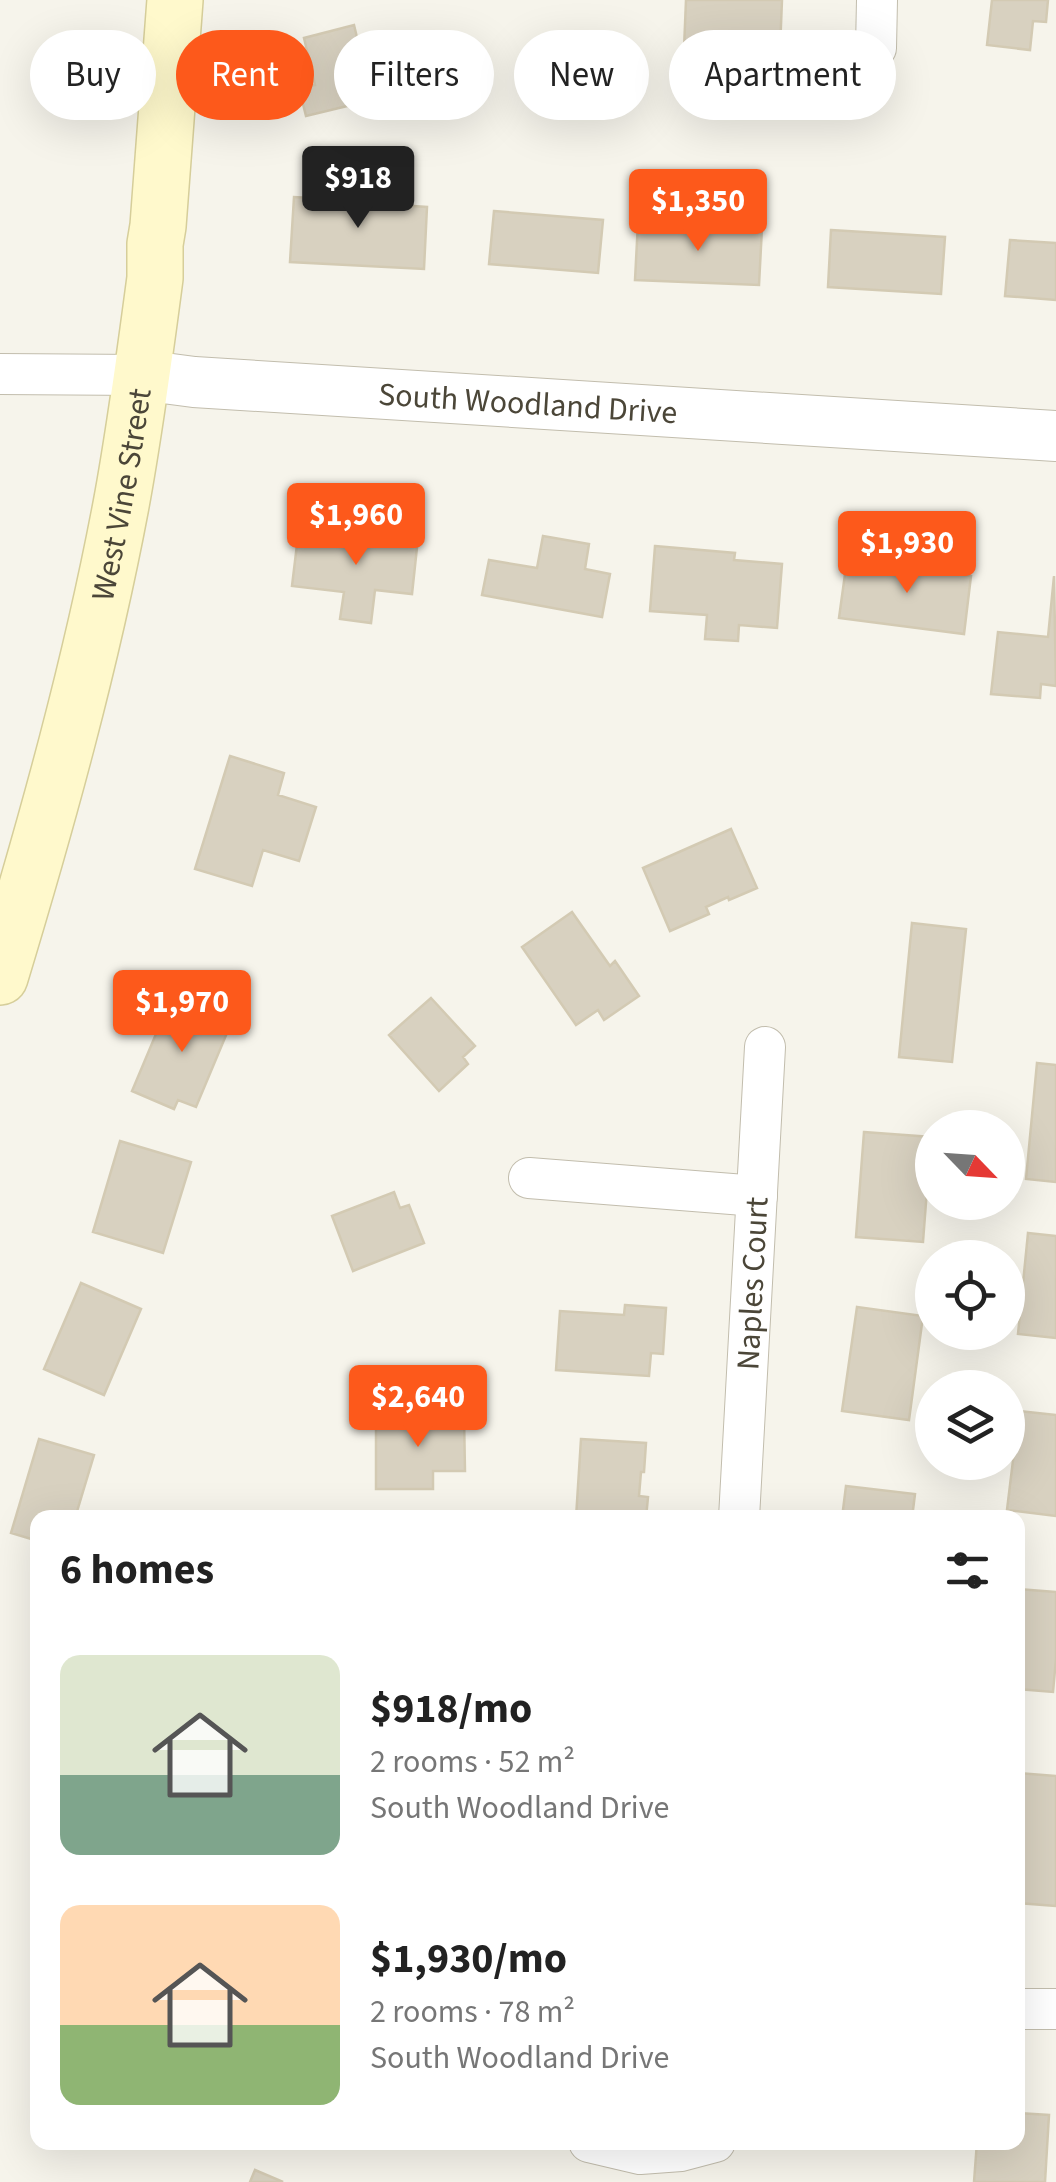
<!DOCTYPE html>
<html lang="en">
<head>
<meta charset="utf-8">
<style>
	body { margin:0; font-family:"Source Sans 3",sans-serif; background:#f6f6f6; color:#222; height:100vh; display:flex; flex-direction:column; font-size:38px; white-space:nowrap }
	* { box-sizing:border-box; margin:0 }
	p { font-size:32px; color:#767676 }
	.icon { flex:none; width:55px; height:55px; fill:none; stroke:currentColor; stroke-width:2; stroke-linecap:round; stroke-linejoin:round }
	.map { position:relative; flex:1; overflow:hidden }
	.panel { position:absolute; left:30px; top:1510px; width:995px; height:640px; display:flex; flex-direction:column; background:#fff; border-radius:20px; box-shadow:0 10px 40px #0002 }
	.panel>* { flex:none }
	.hud { position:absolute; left:30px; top:30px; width:998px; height:90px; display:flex; gap:20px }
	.needle { width:65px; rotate:115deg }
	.fabs { position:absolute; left:915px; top:1110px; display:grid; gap:20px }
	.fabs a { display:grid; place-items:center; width:110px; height:110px; border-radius:50%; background:#fff; box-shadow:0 10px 40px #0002; font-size:50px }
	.price { position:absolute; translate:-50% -85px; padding:0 22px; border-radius:10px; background:#fd591b; color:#fff; font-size:32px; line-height:65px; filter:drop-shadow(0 2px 5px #0008) }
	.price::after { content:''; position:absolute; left:50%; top:60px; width:30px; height:22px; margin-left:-15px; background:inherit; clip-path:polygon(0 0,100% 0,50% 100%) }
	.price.selected { background:#222; color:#fff }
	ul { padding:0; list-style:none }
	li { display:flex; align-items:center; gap:30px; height:250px; padding:0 30px }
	li span { display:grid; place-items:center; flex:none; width:280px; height:200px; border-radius:20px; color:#555 }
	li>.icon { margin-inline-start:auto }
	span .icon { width:120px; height:120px; fill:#fffc; stroke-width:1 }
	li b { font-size:42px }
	h2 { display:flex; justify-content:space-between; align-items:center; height:120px; padding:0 30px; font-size:42px }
	.pill { padding:0 35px; border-radius:45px; background:#fff; box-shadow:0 10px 40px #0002; font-size:35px; line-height:90px }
	.pill.selected { background:#fd591b; color:#fff }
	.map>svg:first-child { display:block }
	.building { fill:#d8d1c0; stroke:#d3cab3; stroke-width:2.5 }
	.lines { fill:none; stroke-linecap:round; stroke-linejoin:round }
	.minor-casing { stroke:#c2bdad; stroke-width:42 }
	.tertiary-casing { stroke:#c2bdad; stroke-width:52 }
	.secondary-casing { stroke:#d6ce9a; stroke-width:58 }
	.minor { stroke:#fff; stroke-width:40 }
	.tertiary { stroke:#fff; stroke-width:50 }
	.secondary { stroke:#fff9cc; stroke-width:55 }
	.labels { text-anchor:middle; stroke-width:10; stroke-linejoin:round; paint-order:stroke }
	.street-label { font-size:32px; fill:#4b4638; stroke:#fff }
</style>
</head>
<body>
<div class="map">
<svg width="1056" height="2182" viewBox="0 0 1056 2182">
	<rect width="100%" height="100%" fill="#f6f4eb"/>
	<path class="building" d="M 686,0 L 782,0 L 779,74 L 722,73 L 723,50 L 684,49 Z
		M 992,0 L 1048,0 L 1046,22 L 1033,21 L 1030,50 L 987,45 Z
		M 354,25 L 372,100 L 306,116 L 299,88 L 315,85 L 304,38 Z
		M 333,185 L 374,187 L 382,204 L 427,207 L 424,269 L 290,262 L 294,197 L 332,199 Z
		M 494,211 L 603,220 L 598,273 L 489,264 Z
		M 638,222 L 762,228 L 759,285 L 635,280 Z
		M 831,230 L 945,237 L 941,294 L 828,287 Z
		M 1010,240 L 1056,243 L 1056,300 L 1005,296 Z
		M 330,528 L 418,538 L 412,594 L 375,590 L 371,623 L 340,619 L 344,592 L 292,586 L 298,536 L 328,539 Z
		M 543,536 L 589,544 L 585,569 L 610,574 L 602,617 L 482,595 L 489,560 L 537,568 Z
		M 655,546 L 735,553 L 734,560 L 782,564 L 777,628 L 739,625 L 738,641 L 705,639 L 707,615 L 650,611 Z
		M 884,555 L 923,560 L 922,569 L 971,576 L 964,634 L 839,618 L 846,567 L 882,571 Z
		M 1054,576 L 1056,686 L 1041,684 L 1040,698 L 991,694 L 998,632 L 1048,637 Z
		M 230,756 L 284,773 L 278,795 L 316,807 L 299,861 L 263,850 L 252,886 L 195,869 Z
		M 731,829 L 757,888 L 729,900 L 728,897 L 706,907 L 709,914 L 670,931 L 643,868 Z
		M 572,912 L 610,966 L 615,961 L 639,996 L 604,1020 L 598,1010 L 576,1025 L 522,947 Z
		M 912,923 L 966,929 L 952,1062 L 899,1057 Z
		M 172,996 L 232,1021 L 196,1107 L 178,1100 L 174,1109 L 132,1091 Z
		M 431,998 L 475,1046 L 463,1057 L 468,1064 L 439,1091 L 389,1035 Z
		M 1037,1063 L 1056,1065 L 1056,1182 L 1026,1179 Z
		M 864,1132 L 931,1137 L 923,1242 L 856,1237 Z
		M 120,1141 L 191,1162 L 163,1253 L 93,1232 Z
		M 394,1192 L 400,1208 L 409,1205 L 424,1243 L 353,1271 L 332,1216 Z
		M 1028,1233 L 1056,1236 L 1056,1338 L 1018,1334 Z
		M 81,1283 L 141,1309 L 104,1395 L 44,1369 Z
		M 625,1305 L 666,1308 L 663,1354 L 651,1353 L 649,1376 L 556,1370 L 560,1311 L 624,1315 Z
		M 857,1307 L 923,1316 L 909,1420 L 842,1411 Z
		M 1019,1411 L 1056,1415 L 1056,1516 L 1007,1510 Z
		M 376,1416 L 464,1416 L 465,1471 L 433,1471 L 433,1489 L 376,1489 Z
		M 39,1439 L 94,1455 L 75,1518 L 38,1518 L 38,1541 L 11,1533 Z
		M 581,1439 L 646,1443 L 644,1472 L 641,1472 L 639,1496 L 648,1497 L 646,1518 L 576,1518 Z
		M 846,1486 L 915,1494 L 912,1518 L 842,1518 Z
		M 1018,1589 L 1056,1592 L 1056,1659 L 1053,1692 L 1018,1689 Z
		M 1018,1773 L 1056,1776 L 1056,1906 L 1018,1903 Z
		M 1018,2113 L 1049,2115 L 1045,2182 L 974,2182 L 977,2142 L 1018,2142 Z
		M 255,2170 L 283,2182 L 250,2182 Z"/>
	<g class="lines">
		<g class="minor-casing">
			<g id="minor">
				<path d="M 876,48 L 877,0"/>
				<path d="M 0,374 L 141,375"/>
				<path d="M 529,1178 L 757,1196"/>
				<path id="s1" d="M 739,1518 L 765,1047"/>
				<path d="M 1018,2009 L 1056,2009"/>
				<path d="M 589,2142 L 640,2154 L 681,2151 L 715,2142"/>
			</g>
		</g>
		<g class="tertiary-casing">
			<g id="tertiary">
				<path id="s2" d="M 141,375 L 194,382 L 1056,436"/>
			</g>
		</g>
		<g class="secondary-casing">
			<g id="secondary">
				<path id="s3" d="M 0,977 C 47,822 91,664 121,505 C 135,430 145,354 155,278 L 155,244 L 158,226 L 175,0"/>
			</g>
		</g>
		<use href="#minor" class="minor"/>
		<use href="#tertiary" class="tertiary"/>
		<use href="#secondary" class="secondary"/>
	</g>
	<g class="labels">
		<g class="street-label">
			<text dy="11" stroke="none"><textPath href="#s2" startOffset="388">South Woodland Drive</textPath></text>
			<text dy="11" stroke="none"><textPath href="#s3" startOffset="498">West Vine Street</textPath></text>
			<text dy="11" stroke="none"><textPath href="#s1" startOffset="235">Naples Court</textPath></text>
		</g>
	</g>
</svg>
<div class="fabs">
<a><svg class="needle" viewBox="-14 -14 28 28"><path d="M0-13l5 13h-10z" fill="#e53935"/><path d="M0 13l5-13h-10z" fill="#767676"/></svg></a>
<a><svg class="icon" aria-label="locate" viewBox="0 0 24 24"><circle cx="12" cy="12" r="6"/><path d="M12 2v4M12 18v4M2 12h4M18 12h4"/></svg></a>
<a><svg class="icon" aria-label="layers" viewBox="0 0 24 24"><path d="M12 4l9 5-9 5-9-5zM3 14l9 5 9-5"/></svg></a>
</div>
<b class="price selected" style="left:358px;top:231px">$918</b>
<b class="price" style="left:698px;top:254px">$1,350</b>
<b class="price" style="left:356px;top:568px">$1,960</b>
<b class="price" style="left:907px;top:596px">$1,930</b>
<b class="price" style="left:182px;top:1055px">$1,970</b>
<b class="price" style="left:418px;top:1450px">$2,640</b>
<div class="hud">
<a class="pill">Buy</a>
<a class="pill selected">Rent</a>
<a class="pill">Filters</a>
<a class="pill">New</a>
<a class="pill">Apartment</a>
</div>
<section class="panel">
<h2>6 homes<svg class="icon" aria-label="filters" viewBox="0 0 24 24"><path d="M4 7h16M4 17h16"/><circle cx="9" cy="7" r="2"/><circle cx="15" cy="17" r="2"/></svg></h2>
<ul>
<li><span style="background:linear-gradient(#dfe7d0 60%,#7fa58c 0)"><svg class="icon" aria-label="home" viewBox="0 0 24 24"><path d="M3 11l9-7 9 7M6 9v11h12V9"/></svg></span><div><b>$918/mo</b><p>2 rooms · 52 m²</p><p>South Woodland Drive</p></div></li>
<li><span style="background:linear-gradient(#ffd9b3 60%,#8fb573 0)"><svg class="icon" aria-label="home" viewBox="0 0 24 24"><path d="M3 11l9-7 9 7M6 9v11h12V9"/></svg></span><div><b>$1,930/mo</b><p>2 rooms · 78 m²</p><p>South Woodland Drive</p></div></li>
</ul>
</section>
</div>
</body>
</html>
